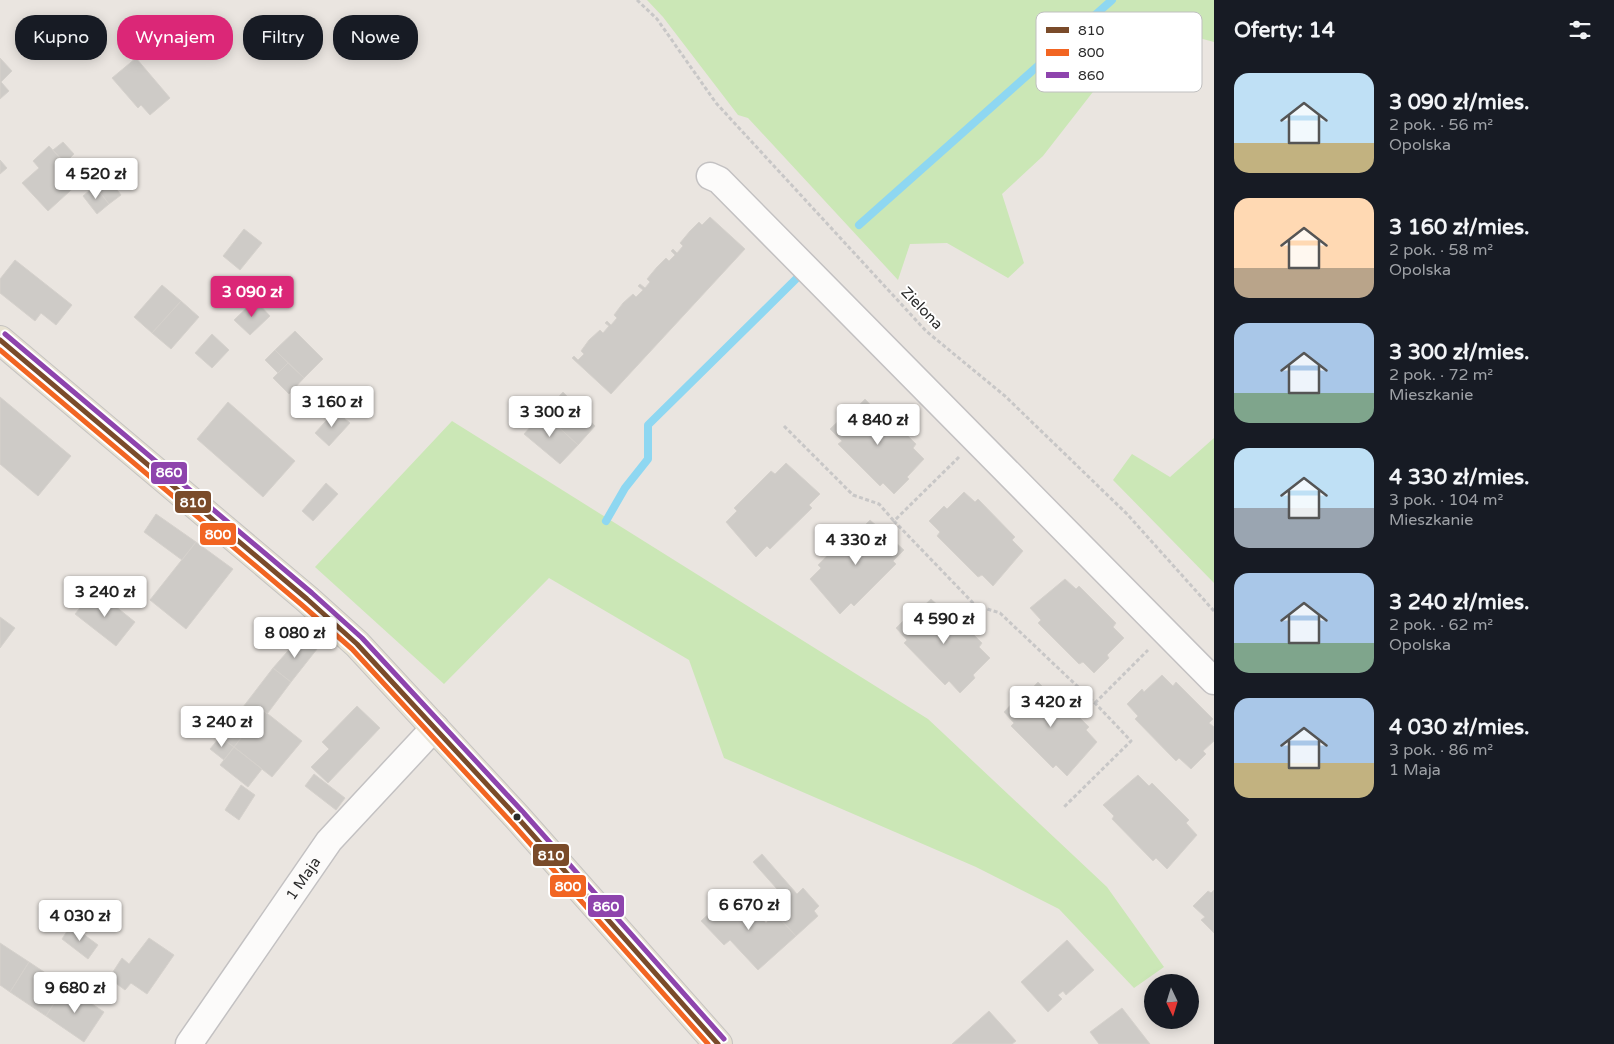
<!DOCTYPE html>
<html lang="pl">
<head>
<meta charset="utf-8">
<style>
	body { margin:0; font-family:"Varela Round",sans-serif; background:#242831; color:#f1f3f6; height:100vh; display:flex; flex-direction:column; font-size:19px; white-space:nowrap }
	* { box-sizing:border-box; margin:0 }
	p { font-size:16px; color:#9ea1a6 }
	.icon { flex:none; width:28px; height:28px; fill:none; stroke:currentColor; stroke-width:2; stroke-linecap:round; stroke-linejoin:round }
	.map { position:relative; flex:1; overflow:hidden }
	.panel { display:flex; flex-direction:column; background:#171b24; width:400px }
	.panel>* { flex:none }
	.hud { position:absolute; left:15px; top:15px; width:475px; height:45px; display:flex; gap:10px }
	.needle { width:32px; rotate:176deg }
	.tools { position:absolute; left:1144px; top:974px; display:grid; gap:10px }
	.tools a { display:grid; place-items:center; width:55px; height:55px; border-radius:50%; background:#171b24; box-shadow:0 2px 12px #0003; font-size:25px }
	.price { position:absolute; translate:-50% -42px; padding:0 11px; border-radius:5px; background:#fff; color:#222; font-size:16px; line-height:32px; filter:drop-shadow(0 1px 2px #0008) }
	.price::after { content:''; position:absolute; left:50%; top:30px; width:15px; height:11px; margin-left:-8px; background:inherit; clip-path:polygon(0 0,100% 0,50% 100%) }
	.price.current { background:#db2777; color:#fff }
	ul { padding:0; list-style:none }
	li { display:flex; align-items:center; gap:15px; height:125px; padding:0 20px }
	li span { display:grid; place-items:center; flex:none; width:140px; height:100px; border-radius:15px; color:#555 }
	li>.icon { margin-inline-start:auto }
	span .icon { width:60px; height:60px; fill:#fffc; stroke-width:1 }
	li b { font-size:21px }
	h2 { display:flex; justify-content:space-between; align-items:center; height:60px; padding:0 20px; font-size:21px }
	.chip { padding:0 18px; border-radius:20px; background:#171b24; box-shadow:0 2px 12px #0003; font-size:18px; line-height:45px }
	.chip.current { background:#db2777; color:#fff }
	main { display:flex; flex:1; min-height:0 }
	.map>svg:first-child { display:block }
	.green { fill:#cbe7b6 }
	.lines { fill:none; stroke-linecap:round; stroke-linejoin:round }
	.stream { stroke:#8ed7f1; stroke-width:8 }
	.building { fill:#cecbc7; stroke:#d5d1cc }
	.minor-casing { stroke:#c3c1c2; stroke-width:29 }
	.major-casing { stroke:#c5c3c1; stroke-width:30 }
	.path { stroke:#c8c7c7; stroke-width:3; stroke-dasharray:4 2.5; stroke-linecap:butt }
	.minor { stroke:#fcfbfa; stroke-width:26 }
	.major { stroke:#e8e2d2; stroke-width:28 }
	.bus-1-casing { stroke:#fff; stroke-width:9 }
	.bus-2-casing { stroke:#fff; stroke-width:9 }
	.bus-3-casing { stroke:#fff; stroke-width:9 }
	.bus-1 { stroke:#7a4b2a; stroke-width:5 }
	.bus-2 { stroke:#f26522; stroke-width:5 }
	.bus-3 { stroke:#8e44ad; stroke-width:5 }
	.bus-dot { fill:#2b2b2b; stroke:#fff; stroke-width:2 }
	.labels { text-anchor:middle; stroke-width:4; stroke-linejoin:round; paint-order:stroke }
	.street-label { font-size:15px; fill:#2b2b2b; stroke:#fff }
	.key { fill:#fff; stroke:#bfbfbf; stroke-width:1 }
	.key-label { font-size:14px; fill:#2b2b2b }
	.line-badge { stroke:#fff; stroke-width:2 }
	.badge-label { font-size:14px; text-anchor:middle; font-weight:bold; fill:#fff }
</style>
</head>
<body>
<main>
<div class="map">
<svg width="1214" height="1044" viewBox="0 0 1214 1044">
	<rect width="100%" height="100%" fill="#eae5e0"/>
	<path class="green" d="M 647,0 L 1214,0 L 1214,42 L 1114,15 L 1110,70 L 1043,156 L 1002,194 L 1024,263 L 1008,278 L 947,243 L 910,244 L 898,280 L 748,118 L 738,115 L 663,17 Z
		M 452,421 L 928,719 L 1107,887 L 1164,967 L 1134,988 L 1059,909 L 976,867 L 724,758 L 689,660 L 549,578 L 444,684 L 315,567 Z
		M 1214,438 L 1214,583 L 1113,480 L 1132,454 L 1170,477 Z"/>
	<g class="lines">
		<path class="stream" d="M 859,225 L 1112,0
			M 606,521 L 625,488 L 648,459 L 648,425 L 799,276"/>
	</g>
	<path class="building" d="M 0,58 L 12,71 L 1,82 L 9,91 L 0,99 Z
		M 136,58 L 170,98 L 150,115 L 141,105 L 138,108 L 112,78 Z
		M 63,142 L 74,154 L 65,163 L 53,150 Z
		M 49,146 L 81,181 L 48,211 L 22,183 L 39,168 L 33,161 Z
		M 0,160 L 7,168 L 0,174 Z
		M 107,177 L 121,195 L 109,204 L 95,186 Z
		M 95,186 L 109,204 L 97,214 L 83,196 Z
		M 710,217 L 745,249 L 611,394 L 572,358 L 574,356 L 578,360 L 584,354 L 581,351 L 589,340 L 600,330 L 603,333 L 609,326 L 605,323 L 607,321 L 611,325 L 617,318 L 614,315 L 623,303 L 633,294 L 636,297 L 643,290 L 638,286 L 640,284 L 645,288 L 650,282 L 647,279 L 657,267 L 666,258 L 669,261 L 675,255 L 671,251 L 673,249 L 677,253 L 683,246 L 680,243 L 690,231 L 699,222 L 702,225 Z
		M 244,229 L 262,243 L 240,270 L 223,256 Z
		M 15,260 L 72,305 L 56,325 L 41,313 L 35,321 L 0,293 L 0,279 Z
		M 162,285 L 181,301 L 152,333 L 134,317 Z
		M 255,300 L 270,316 L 250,335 L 234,320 Z
		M 181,301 L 199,317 L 171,349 L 152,333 Z
		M 295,331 L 323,359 L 304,378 L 275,350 Z
		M 212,334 L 229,350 L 212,368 L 195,353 Z
		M 275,350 L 288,363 L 278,373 L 265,360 Z
		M 288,363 L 304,378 L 289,394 L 273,378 Z
		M 563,392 L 595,426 L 578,445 L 540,410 L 549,399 L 553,403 Z
		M 0,397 L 71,456 L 38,496 L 0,464 Z
		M 865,399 L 876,411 L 879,407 L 916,444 L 913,448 L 924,459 L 907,477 L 909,479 L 894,494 L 883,483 L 880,486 L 838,444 L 842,441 L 830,429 L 846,414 L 848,417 Z
		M 228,402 L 295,461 L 263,497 L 197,439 Z
		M 540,410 L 578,445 L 560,464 L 524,434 L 533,424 L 529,420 Z
		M 335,411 L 350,423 L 329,446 L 315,433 Z
		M 786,463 L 820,494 L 809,505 L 812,508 L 770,549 L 767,546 L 756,557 L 726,522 L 737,511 L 734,508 L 771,471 L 775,474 Z
		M 326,483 L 338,494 L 313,521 L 302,511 Z
		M 964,492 L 975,502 L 978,499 L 1015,537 L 1012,540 L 1023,551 L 993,586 L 982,575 L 978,577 L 937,536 L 940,532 L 929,521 L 944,506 L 947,509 Z
		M 156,514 L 196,542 L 182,560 L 144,532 Z
		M 870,520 L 904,550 L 893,561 L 896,564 L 854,606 L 851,603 L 840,614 L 810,579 L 821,568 L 818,565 L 855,527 L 859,531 Z
		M 196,542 L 233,569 L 186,629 L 150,600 Z
		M 1065,579 L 1076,589 L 1079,586 L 1116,623 L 1113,627 L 1124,638 L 1107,655 L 1109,658 L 1094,673 L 1083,662 L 1079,664 L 1038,623 L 1041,620 L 1030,608 Z
		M 95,590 L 135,622 L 116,646 L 75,614 Z
		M 931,599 L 942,609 L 945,606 L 982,643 L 979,647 L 990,658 L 973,675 L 975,678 L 960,693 L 949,681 L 945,685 L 904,643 L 907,640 L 896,628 L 911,613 L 913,616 Z
		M 0,617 L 15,628 L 0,648 Z
		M 301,636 L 317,649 L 291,682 L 273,668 Z
		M 273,668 L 291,682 L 267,714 L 263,710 L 234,747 L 220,737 Z
		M 1162,675 L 1173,686 L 1176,682 L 1213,719 L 1209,723 L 1214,727 L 1214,741 L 1203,751 L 1206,754 L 1191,769 L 1179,758 L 1176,761 L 1135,719 L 1138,716 L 1127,704 L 1142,689 L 1144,692 Z
		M 1038,682 L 1049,693 L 1052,690 L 1089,727 L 1086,730 L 1097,742 L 1067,776 L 1056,765 L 1053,768 L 1011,726 L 1014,723 L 1004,712 L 1018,697 L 1021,700 Z
		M 357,706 L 380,728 L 328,783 L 311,767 L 329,749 L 322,742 Z
		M 263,710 L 302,741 L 272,777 L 234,747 Z
		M 220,737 L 234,747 L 224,760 L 210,749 Z
		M 234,747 L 262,769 L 248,787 L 220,765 Z
		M 314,774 L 345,798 L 336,810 L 305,786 Z
		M 1138,775 L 1149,786 L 1152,783 L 1189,820 L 1186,823 L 1197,835 L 1167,869 L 1156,858 L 1153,861 L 1112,819 L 1114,816 L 1103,805 Z
		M 241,785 L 255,795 L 239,820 L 225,810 Z
		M 762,854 L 797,894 L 803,888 L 819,906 L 814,911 L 818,916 L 796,936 L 771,910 L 785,898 L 753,862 Z
		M 1214,890 L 1214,933 L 1201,920 L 1205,917 L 1193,906 L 1208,891 L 1211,893 Z
		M 740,895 L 766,923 L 776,914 L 796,936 L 758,970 L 730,940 L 724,945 L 701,921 L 723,901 L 728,906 Z
		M 71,925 L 98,945 L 88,959 L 62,939 Z
		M 149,938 L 174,955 L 147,994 L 131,983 L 125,990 L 109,978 L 122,958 L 129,964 Z
		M 1067,940 L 1094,970 L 1066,995 L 1063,991 L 1058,995 L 1062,999 L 1048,1012 L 1021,982 Z
		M 0,943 L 29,962 L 10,992 L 0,985 Z
		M 29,962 L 65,986 L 46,1016 L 10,992 Z
		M 65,986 L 104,1012 L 84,1042 L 46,1016 Z
		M 1122,1008 L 1150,1044 L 1099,1044 L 1090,1032 Z
		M 989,1011 L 1016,1041 L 1012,1044 L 952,1044 Z"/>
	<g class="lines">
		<g class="minor-casing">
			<g id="minor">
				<path d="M 710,176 L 719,180 L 1214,681"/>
				<path id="s1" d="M 189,1044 L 329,841 L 435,727"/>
			</g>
		</g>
		<g class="major-casing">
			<path id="major" d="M 0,340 L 307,599 L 357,644 L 517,817 L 718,1044"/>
		</g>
		<path class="path" d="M 637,0 L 657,19 L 716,103 L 926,331 L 1005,396 L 1127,514 L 1214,611
			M 784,426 L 853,495 L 879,504 L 894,521
			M 959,457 L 894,521 L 975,605 L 1000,613 L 1095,703 L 1131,741 L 1063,808
			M 1095,703 L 1148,650"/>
		<use href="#minor" class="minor"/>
		<use href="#major" class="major"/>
		<g class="bus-1-casing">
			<path id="bus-1" d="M 0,340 L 307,599 L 357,644 L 517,817 L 718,1044"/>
		</g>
		<g class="bus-2-casing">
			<path id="bus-2" d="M 0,350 L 302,605 L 352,649 L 511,822 L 708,1044"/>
		</g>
		<g class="bus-3-casing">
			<path id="bus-3" d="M 5,334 L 312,593 L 362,638 L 523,812 L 724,1039"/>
		</g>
		<use href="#bus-1" class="bus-1"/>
		<use href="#bus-2" class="bus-2"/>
		<use href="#bus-3" class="bus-3"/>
	</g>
	<circle class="bus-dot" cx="517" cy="817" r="4.5"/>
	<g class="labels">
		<g class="street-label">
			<text transform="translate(922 308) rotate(46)" y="5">Zielona</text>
			<text dy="5" stroke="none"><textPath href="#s1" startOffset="201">1 Maja</textPath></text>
		</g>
	</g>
	<rect x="1036" y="12" width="166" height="80" rx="8" class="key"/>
	<rect x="1046" y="27" width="23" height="6" fill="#7a4b2a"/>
	<rect x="1046" y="49" width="23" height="7" fill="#f26522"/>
	<rect x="1046" y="72" width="23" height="6" fill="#8e44ad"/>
	<g class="key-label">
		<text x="1078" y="35">810</text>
		<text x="1078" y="57">800</text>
		<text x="1078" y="80">860</text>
	</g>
	<g class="line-badge">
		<rect x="150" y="461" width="38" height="24" rx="5" fill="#8e44ad"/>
		<rect x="174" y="490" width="38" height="24" rx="5" fill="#7a4b2a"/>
		<rect x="199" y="522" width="38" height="24" rx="5" fill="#f26522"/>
		<rect x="532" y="843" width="38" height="24" rx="5" fill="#7a4b2a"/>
		<rect x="549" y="874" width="38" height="24" rx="5" fill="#f26522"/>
		<rect x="587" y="894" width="38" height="24" rx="5" fill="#8e44ad"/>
	</g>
	<g class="badge-label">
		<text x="169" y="477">860</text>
		<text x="193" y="507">810</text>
		<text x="218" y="539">800</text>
		<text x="551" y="860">810</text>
		<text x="568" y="891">800</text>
		<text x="606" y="911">860</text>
	</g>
</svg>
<div class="tools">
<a><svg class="needle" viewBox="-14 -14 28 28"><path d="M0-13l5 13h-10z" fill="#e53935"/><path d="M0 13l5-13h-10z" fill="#9ea1a6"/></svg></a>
</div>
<b class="price" style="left:96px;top:200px">4 520 zł</b>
<b class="price current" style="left:252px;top:318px">3 090 zł</b>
<b class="price" style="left:332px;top:428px">3 160 zł</b>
<b class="price" style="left:550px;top:438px">3 300 zł</b>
<b class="price" style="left:878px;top:446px">4 840 zł</b>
<b class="price" style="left:856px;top:566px">4 330 zł</b>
<b class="price" style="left:105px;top:618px">3 240 zł</b>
<b class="price" style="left:944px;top:645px">4 590 zł</b>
<b class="price" style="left:295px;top:659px">8 080 zł</b>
<b class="price" style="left:1051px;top:728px">3 420 zł</b>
<b class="price" style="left:222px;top:748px">3 240 zł</b>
<b class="price" style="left:749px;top:931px">6 670 zł</b>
<b class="price" style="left:80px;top:942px">4 030 zł</b>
<b class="price" style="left:75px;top:1014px">9 680 zł</b>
<div class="hud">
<a class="chip">Kupno</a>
<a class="chip current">Wynajem</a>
<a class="chip">Filtry</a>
<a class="chip">Nowe</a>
</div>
</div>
<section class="panel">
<h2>Oferty: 14<svg class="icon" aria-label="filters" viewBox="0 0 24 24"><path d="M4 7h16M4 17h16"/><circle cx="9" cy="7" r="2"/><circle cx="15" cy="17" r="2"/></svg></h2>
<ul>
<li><span style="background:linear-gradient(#bfe0f5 70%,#c2b280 0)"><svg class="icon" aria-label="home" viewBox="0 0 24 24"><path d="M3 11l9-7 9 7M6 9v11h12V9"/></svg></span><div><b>3 090 zł/mies.</b><p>2 pok. · 56 m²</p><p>Opolska</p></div></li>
<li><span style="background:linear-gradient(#ffd9b3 70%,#b9a48a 0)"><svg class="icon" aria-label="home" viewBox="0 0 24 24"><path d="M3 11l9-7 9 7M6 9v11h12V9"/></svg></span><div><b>3 160 zł/mies.</b><p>2 pok. · 58 m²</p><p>Opolska</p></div></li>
<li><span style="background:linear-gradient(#a9c7e8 70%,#7fa58c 0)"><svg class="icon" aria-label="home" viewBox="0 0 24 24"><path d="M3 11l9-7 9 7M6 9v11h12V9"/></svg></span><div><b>3 300 zł/mies.</b><p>2 pok. · 72 m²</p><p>Mieszkanie</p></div></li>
<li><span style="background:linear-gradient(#bfe0f5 60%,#9aa5b1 0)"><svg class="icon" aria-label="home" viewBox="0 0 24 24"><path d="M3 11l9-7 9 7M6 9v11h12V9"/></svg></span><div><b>4 330 zł/mies.</b><p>3 pok. · 104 m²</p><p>Mieszkanie</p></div></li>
<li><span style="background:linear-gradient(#a9c7e8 70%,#7fa58c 0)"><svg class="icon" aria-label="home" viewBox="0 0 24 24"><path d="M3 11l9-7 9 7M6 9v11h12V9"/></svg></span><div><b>3 240 zł/mies.</b><p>2 pok. · 62 m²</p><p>Opolska</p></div></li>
<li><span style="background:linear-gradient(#a9c7e8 65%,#c2b280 0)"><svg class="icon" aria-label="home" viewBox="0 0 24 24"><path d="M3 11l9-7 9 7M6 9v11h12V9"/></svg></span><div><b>4 030 zł/mies.</b><p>3 pok. · 86 m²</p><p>1 Maja</p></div></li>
</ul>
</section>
</main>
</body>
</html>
